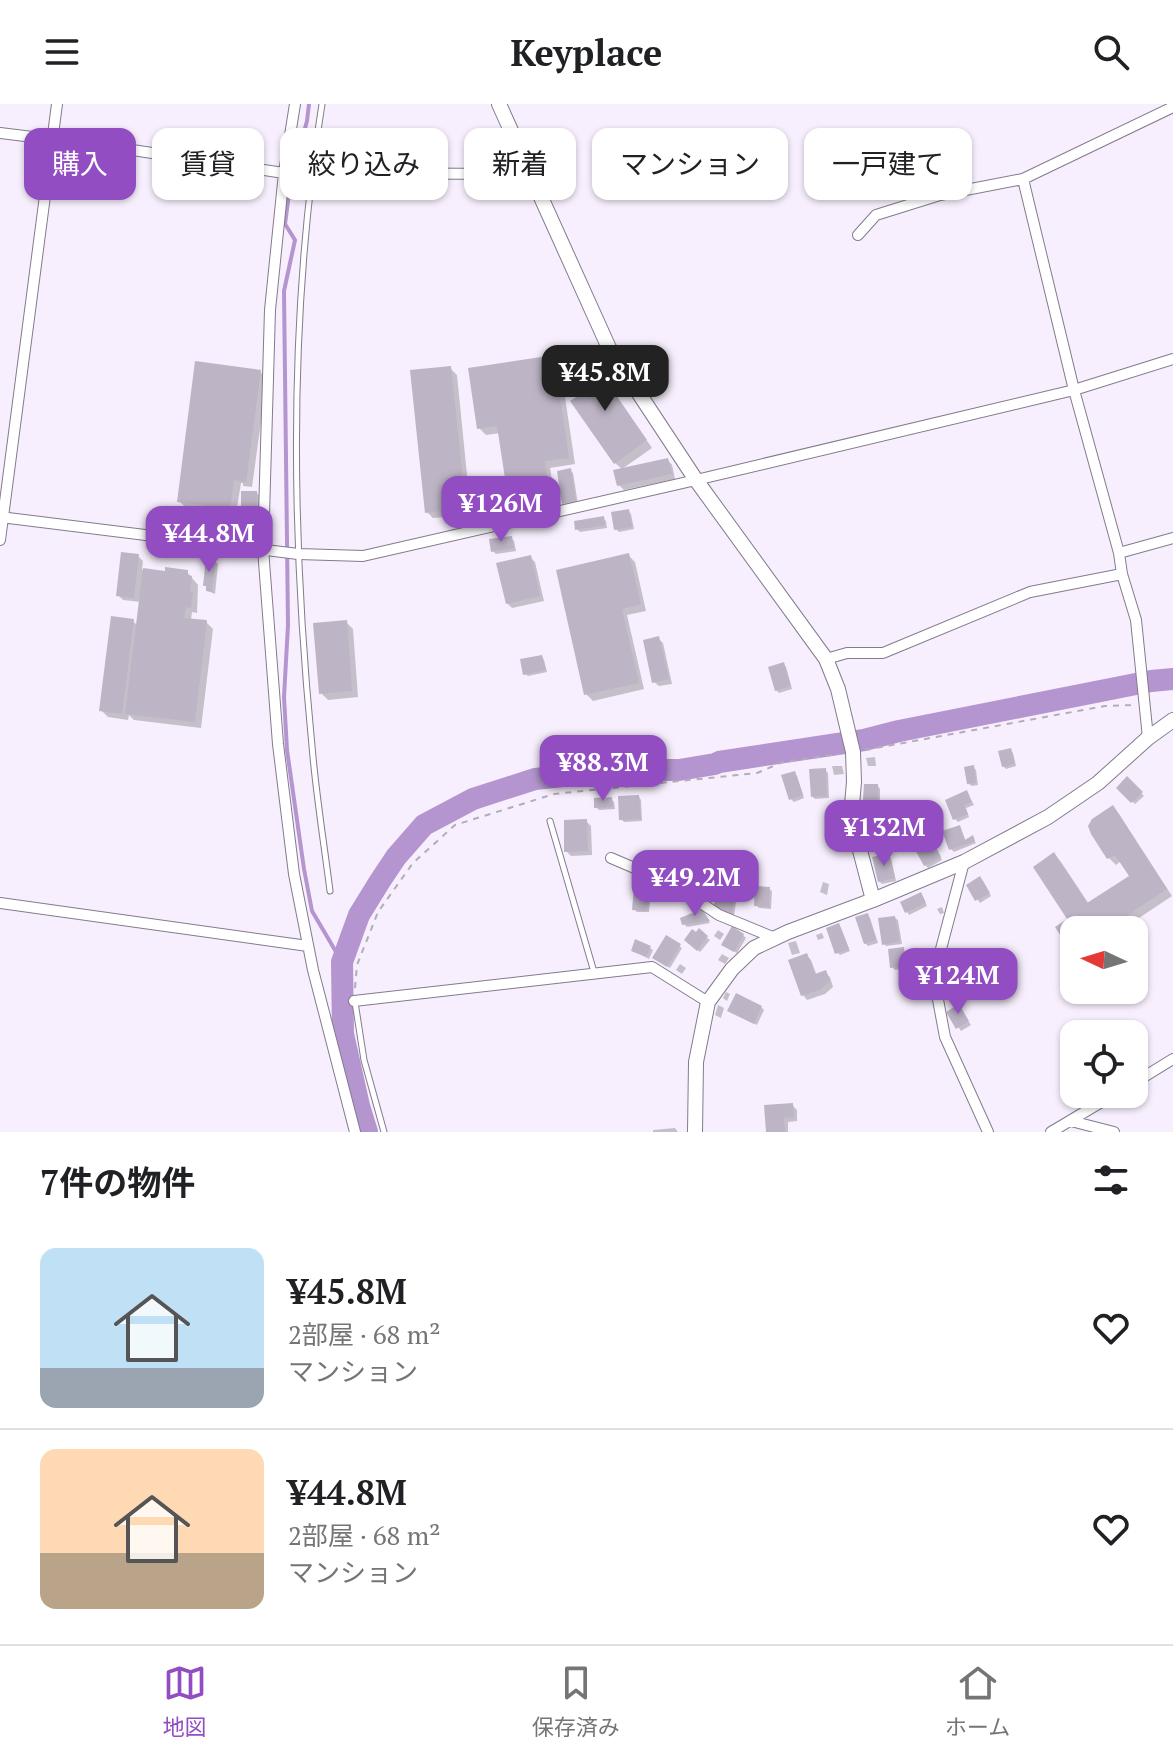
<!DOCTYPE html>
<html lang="ja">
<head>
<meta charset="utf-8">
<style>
	body { margin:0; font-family:"PT Serif","Noto Sans JP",serif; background:#f6f6f6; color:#202124; height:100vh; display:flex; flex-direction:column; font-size:30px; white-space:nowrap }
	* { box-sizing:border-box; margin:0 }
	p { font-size:26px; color:#757577 }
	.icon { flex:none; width:44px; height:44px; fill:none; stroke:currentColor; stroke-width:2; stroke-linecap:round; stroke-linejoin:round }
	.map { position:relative; height:1028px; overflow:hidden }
	.side { display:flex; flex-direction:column; background:#fff; flex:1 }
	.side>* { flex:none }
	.hud { position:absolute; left:24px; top:24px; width:1126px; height:72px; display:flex; gap:16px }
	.needle { width:52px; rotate:274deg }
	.controls { position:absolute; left:1060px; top:812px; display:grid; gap:16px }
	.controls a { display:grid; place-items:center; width:88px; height:88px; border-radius:16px; background:#fff; box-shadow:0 2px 6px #0004; font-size:40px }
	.price { position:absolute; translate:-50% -68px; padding:0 18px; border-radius:16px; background:#914dc1; color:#fff; font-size:26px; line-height:52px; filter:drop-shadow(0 2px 4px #0008) }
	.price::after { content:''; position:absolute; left:50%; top:48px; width:24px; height:18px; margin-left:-12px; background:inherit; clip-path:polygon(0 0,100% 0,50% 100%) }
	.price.on { background:#222; color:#fff }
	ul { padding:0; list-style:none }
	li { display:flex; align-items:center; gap:24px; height:200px; padding:0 40px }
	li+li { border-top:2px solid #e0e0e0 }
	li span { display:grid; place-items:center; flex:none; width:224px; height:160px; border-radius:16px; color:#555 }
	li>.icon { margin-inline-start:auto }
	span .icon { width:96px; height:96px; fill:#fffc; stroke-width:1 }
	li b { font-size:34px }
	h2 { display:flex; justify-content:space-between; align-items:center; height:96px; padding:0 40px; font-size:34px }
	.pill { padding:0 28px; border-radius:16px; background:#fff; box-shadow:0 2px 6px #0004; font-size:28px; line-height:72px }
	.pill.on { background:#914dc1; color:#fff }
	header { display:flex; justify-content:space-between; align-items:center; height:104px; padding:0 40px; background:#fff; font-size:36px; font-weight:700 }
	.tab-bar { display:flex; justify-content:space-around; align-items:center; height:112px; border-top:2px solid #e0e0e0; background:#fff; font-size:22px; color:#757577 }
	.tab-bar a { display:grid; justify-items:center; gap:4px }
	.tab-bar .on { color:#914dc1 }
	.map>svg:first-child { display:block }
	.shadow { fill:#0003 }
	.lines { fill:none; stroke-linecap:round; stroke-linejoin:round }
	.stream { stroke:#b495cf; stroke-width:4 }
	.river { stroke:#b495cf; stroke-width:22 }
	.building { fill:#bdb4c5 }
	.lane-casing { stroke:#837b8b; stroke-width:7 }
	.street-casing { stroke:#837b8b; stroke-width:12 }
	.secondary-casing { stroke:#837b8b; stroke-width:16 }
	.path { stroke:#b3adb8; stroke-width:2; stroke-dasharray:6 6; stroke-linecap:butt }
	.lane { stroke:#fff; stroke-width:5 }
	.street { stroke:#fff; stroke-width:10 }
	.secondary { stroke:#fff; stroke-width:14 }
</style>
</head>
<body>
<header><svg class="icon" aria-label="menu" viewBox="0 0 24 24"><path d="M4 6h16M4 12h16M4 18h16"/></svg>Keyplace<svg class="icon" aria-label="search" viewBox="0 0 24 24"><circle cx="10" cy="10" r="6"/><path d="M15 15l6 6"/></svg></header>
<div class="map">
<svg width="1173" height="1028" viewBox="0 0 1173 1028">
	<rect width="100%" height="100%" fill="#f7effd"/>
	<path class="shadow" d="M 374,41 L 377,44 L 375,60 L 360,58 L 358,55 Z
		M 553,253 L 560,260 L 575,360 L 550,364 L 557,407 L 509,414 L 502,407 L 508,384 L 500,329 L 486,331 L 479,324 Z
		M 590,257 L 597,263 L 652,344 L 622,365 L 615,359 L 587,288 Z
		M 450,264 L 457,271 L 471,411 L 433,414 L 427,408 Z
		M 260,268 L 267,274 L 252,383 L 243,382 L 243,379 L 241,379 L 236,410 L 228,409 L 226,425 L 209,423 L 203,416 L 204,406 L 186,404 L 179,397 Z
		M 668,356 L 672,361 L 675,375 L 624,386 L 619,381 Z
		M 570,366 L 573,369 L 578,400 L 567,401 L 564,399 Z
		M 257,389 L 261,394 L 261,444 L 248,444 Z
		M 628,407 L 631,410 L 634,425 L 619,428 L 616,425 Z
		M 603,414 L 606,417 L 607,424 L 580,428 L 577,425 Z
		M 511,434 L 514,437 L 516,447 L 496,450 L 493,447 Z
		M 628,451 L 635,458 L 646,507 L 627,511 L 644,585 L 593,597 L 586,590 Z
		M 138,452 L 143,457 L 142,466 L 167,469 L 187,468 L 198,481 L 197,509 L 192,508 L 191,516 L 206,518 L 213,525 L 201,624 L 134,616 L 129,611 L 128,616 L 108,613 L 101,606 L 133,517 L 138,522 L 141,498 L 123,496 L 118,491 Z
		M 530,453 L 535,458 L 544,497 L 512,504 L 507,499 Z
		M 215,457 L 218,460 L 215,490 L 208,487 Z
		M 346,518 L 353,525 L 358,593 L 328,596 L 321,589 Z
		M 658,534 L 663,539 L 672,580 L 659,582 L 654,578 Z
		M 542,553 L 544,556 L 547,568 L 528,572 L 525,570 Z
		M 783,560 L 786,563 L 792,585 L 779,589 L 776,586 Z
		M 1010,646 L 1013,649 L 1016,662 L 1006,665 L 1003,662 Z
		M 875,653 L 876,662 L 868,662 L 866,654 Z
		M 832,662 L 842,662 L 844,670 L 834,671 Z
		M 973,663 L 976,666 L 978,681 L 972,682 L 969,680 Z
		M 825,666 L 828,669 L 829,694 L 815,695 L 812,692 Z
		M 794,669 L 797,672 L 804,694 L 794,698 L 791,695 Z
		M 1127,675 L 1144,692 L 1135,700 L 1118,684 Z
		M 878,682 L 880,685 L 880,699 L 892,700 L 895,703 L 894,711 L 879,710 L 876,707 L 877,698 L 868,698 L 865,695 Z
		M 967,689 L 974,701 L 966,704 L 969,713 L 958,718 L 955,715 Z
		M 639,693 L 641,696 L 642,717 L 624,718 L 621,715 Z
		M 611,695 L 614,698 L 615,705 L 599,706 L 596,703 Z
		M 1113,704 L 1119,710 L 1172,792 L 1121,826 L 1074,826 L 1074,848 L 1058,824 L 1070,816 L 1054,751 L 1061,758 L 1089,800 L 1131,772 L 1121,757 L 1116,761 L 1109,754 L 1093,729 Z
		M 880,716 L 883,718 L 888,739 L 873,743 L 871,740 Z
		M 586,717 L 591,722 L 592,751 L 571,752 L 566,747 Z
		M 959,723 L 966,737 L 972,733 L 976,739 L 954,748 L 951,745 Z
		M 908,725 L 912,736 L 904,739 L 900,728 Z
		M 932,749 L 939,750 L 942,756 L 928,764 L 925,761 Z
		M 888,751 L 891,754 L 896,777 L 882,780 L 879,777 Z
		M 737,758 L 740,761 L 738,777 L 724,775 L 721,772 Z
		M 712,769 L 715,772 L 714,779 L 692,775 L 689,772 Z
		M 983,777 L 991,792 L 980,799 L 968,781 Z
		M 823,778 L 829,780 L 827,791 L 820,788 Z
		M 735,781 L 738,784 L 734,812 L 719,805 Z
		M 648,785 L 651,788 L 649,808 L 637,808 L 634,805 Z
		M 769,785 L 772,787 L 771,805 L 759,804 L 756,801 Z
		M 923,794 L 927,802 L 909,811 L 907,808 Z
		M 942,803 L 944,809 L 940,810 L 937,805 Z
		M 702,807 L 710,819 L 687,823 L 684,820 Z
		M 867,811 L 870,814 L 878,839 L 868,842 L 865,839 Z
		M 895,814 L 898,816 L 902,840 L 886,842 L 884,840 Z
		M 838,821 L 841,824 L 850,847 L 840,851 L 837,848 Z
		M 718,826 L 724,830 L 720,836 L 714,832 Z
		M 699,827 L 710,836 L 700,848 L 686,836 L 696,831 Z
		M 822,829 L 824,834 L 818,836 L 816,831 Z
		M 743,831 L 746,834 L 737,849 L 726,843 Z
		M 796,837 L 800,849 L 792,851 L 788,839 Z
		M 679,842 L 682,844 L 670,864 L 657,856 Z
		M 650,844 L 653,846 L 649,855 L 633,846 Z
		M 903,846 L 906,848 L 908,864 L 895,866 L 892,863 Z
		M 722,850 L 729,854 L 725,860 L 718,856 Z
		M 807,852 L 811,856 L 817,872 L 825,869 L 830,873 L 833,883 L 825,890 L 807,896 L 803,891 Z
		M 680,860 L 686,864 L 682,870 L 676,866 Z
		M 953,861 L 963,876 L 960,878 L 951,862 Z
		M 951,884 L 953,892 L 946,893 L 944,885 Z
		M 726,888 L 730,890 L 727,897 L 723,894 Z
		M 718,901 L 724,904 L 721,914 L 715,911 Z
		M 761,903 L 764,906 L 757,921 L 732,909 Z
		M 961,906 L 971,921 L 961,927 L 949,909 Z
		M 792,1001 L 797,1006 L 797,1017 L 788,1018 L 788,1028 L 768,1028 Z
		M 675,1024 L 678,1028 L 653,1028 L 653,1026 Z"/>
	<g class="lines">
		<path class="stream" d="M 309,0 L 307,17 L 291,75 L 285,120 L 295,136 L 284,187 L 288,521 L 284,593 L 287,646 L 304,765 L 312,807 L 342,858"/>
		<path class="river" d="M 367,1028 L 359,1002 L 343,930 L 342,858 L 359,811 L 380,777 L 396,753 L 424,721 L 473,695 L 535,675 L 617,666 L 679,666 L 715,660 L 719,658 L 864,636 L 899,627 L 1151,577 L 1173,575"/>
	</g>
	<path class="building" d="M 359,36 L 375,39 L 372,58 L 355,56 Z
		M 554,251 L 569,354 L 545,357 L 551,400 L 500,408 L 496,380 L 506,381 L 497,322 L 477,325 L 468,264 Z
		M 590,254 L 647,336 L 614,360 L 570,297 L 584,288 L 570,268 Z
		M 195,257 L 261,266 L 246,378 L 234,376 L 230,405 L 222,404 L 220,420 L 201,417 L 203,401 L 177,398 Z
		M 451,262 L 466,404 L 425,409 L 410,266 Z
		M 668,354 L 672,370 L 617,382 L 613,366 Z
		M 571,364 L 576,397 L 562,400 L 557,367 Z
		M 241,387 L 257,387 L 257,440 L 241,440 Z
		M 629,405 L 632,423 L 614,426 L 611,408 Z
		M 604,412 L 605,421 L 575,426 L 574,417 Z
		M 512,432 L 514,444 L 491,448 L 489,435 Z
		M 121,448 L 139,450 L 134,494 L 116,492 Z
		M 629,449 L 641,500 L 622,505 L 639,579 L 584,591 L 556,466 Z
		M 531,451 L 540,492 L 506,500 L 496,459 Z
		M 206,454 L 216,455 L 212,488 L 206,487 L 206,482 L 203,482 Z
		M 165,463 L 188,466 L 188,471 L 192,472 L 190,487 L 193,488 L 191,504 L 186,503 L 184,514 L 207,516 L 195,618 L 125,610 L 143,464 L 165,467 Z
		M 111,512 L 134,515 L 122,610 L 99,607 Z
		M 347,516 L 352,587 L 319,590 L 313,519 Z
		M 659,532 L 669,575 L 652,579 L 643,536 Z
		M 542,551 L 546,566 L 523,571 L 520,555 Z
		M 784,558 L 791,582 L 775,587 L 768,563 Z
		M 1011,644 L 1015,660 L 1002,663 L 998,647 Z
		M 974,661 L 976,679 L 967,680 L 964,663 Z
		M 826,664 L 827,692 L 811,693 L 809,665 Z
		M 795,667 L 803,691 L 789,696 L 781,671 Z
		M 1127,672 L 1143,688 L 1131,699 L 1116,684 Z
		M 864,680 L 878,680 L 878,697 L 893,698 L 892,709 L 874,708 L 875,696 L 863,696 Z
		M 967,686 L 972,698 L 964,701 L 968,710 L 953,716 L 945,696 Z
		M 639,691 L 641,715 L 619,716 L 618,692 Z
		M 612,693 L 613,703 L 594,704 L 594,694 Z
		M 1113,701 L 1167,785 L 1105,826 L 1074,826 L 1074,846 L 1071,848 L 1055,823 L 1067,815 L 1033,763 L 1054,748 L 1087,799 L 1129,772 L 1115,751 L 1107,755 L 1091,730 L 1088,722 L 1092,715 Z
		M 880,713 L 886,737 L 869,741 L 863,717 Z
		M 587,715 L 588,747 L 564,748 L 564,716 Z
		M 960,721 L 965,736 L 973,731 L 975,737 L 949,746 L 942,727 Z
		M 924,733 L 932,747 L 937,745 L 941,753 L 924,762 L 912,740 Z
		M 889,749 L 895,774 L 878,778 L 872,753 Z
		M 721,754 L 738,756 L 736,775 L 719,773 Z
		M 689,763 L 713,767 L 712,777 L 687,773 Z
		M 980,772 L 990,789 L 975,797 L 966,781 Z
		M 716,778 L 736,780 L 732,811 L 714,803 Z
		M 634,782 L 649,783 L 647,807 L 632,806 Z
		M 755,782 L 770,783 L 769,803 L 754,802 Z
		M 921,788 L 926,799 L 905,809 L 900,798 Z
		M 702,805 L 710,817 L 682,821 L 680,814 Z
		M 868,809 L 876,836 L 864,840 L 855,813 Z
		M 895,812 L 900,837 L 882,841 L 878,814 Z
		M 839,819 L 849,845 L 835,850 L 826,824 Z
		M 732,822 L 744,830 L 734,848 L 721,841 Z
		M 699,824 L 708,832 L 697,847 L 684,836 L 692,825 L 696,828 Z
		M 666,831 L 681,840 L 667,863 L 652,854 Z
		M 635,835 L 651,842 L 646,853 L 631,847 Z
		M 904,843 L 906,862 L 890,864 L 888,845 Z
		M 807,849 L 815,870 L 826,866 L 830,877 L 820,886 L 801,892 L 788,856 Z
		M 736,889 L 762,902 L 754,920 L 727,907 Z
		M 959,900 L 969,917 L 956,925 L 946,908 Z
		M 793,999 L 794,1013 L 784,1014 L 785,1028 L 766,1028 L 764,1001 Z"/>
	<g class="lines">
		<g class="lane-casing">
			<path id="lane" d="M 322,0 C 288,211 291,429 312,642 C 316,691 324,739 330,787
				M 550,717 L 594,868
				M 355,898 L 364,956 L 384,1028"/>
		</g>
		<g class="street-casing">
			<path id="street" d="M 295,0 L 284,69 L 270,206 L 263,445 L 278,640 L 294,770 L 313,866 L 355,1028
				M 0,29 L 106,42 L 284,69
				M 311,69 L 529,70
				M 1023,75 L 1074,286 L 1119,449 L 1122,470 L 1136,516 L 1148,634
				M 858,131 L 876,111 L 940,91 L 1023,75 L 1173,3
				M 0,413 L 298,450 L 363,452 L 696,376 L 1074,286 L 1173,255
				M 0,436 L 57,0
				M 1119,449 L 1173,434
				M 826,555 L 847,549 L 883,549 L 1030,488 L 1122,470
				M 611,754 L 653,772 L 701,799 L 719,811 L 775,834
				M 964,758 L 937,860 L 936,885 L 945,933 L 988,1028
				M 0,799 L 308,842
				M 354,897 L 652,863 L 708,898
				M 1134,979 L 1173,955
				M 1071,1017 L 1114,1028
				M 1051,1028 L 1115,990"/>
		</g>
		<g class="secondary-casing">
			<path id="secondary" d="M 499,0 L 609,244 L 696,376 L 826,555 L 838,585 L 853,648 L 854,678 L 851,712 L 873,796
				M 695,1028 L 696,958 L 708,898 L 732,865 L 754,844 L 788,828 L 873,796 L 964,758 L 1048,713 L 1098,679 L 1148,634 L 1173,616"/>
		</g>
		<path class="path" d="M 865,646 L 1105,602 L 1135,601
			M 355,884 L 357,861 L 378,808 L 413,759 L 455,721 L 554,690 L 757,669 L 783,658 L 839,650"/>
		<use href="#lane" class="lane"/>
		<use href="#street" class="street"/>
		<use href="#secondary" class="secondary"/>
	</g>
</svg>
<div class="controls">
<a><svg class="needle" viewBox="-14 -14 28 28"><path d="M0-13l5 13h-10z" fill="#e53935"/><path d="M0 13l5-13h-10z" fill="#757577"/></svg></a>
<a><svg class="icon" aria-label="locate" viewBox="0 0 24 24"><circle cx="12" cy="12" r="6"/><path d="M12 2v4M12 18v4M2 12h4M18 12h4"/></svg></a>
</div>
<b class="price on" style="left:605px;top:309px">¥45.8M</b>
<b class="price" style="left:501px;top:440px">¥126M</b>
<b class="price" style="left:209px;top:470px">¥44.8M</b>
<b class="price" style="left:603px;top:699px">¥88.3M</b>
<b class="price" style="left:884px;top:764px">¥132M</b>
<b class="price" style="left:695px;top:814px">¥49.2M</b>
<b class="price" style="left:958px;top:912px">¥124M</b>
<div class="hud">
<a class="pill on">購入</a>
<a class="pill">賃貸</a>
<a class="pill">絞り込み</a>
<a class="pill">新着</a>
<a class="pill">マンション</a>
<a class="pill">一戸建て</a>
</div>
</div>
<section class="side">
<h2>7件の物件<svg class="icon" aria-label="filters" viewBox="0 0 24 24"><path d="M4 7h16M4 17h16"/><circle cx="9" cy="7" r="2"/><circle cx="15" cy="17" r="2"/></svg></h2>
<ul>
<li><span style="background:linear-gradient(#bfe0f5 75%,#9aa5b1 0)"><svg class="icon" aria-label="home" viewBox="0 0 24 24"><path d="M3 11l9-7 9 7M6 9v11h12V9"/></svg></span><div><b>¥45.8M</b><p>2部屋 · 68 m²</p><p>マンション</p></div><svg class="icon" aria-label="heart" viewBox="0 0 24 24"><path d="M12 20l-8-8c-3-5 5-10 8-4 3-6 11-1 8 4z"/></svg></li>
<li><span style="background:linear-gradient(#ffd9b3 65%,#b9a48a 0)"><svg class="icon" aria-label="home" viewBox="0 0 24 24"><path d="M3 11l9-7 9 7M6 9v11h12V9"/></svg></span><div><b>¥44.8M</b><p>2部屋 · 68 m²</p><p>マンション</p></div><svg class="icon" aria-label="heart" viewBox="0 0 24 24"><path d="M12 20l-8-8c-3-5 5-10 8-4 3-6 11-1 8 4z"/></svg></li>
</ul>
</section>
<nav class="tab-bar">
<a class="on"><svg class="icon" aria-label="map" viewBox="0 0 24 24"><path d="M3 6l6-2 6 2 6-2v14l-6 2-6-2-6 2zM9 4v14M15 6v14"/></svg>地図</a>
<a><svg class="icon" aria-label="saved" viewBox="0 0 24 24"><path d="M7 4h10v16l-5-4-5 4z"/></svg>保存済み</a>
<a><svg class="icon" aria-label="home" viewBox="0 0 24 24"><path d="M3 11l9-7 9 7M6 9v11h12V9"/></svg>ホーム</a>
</nav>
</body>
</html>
